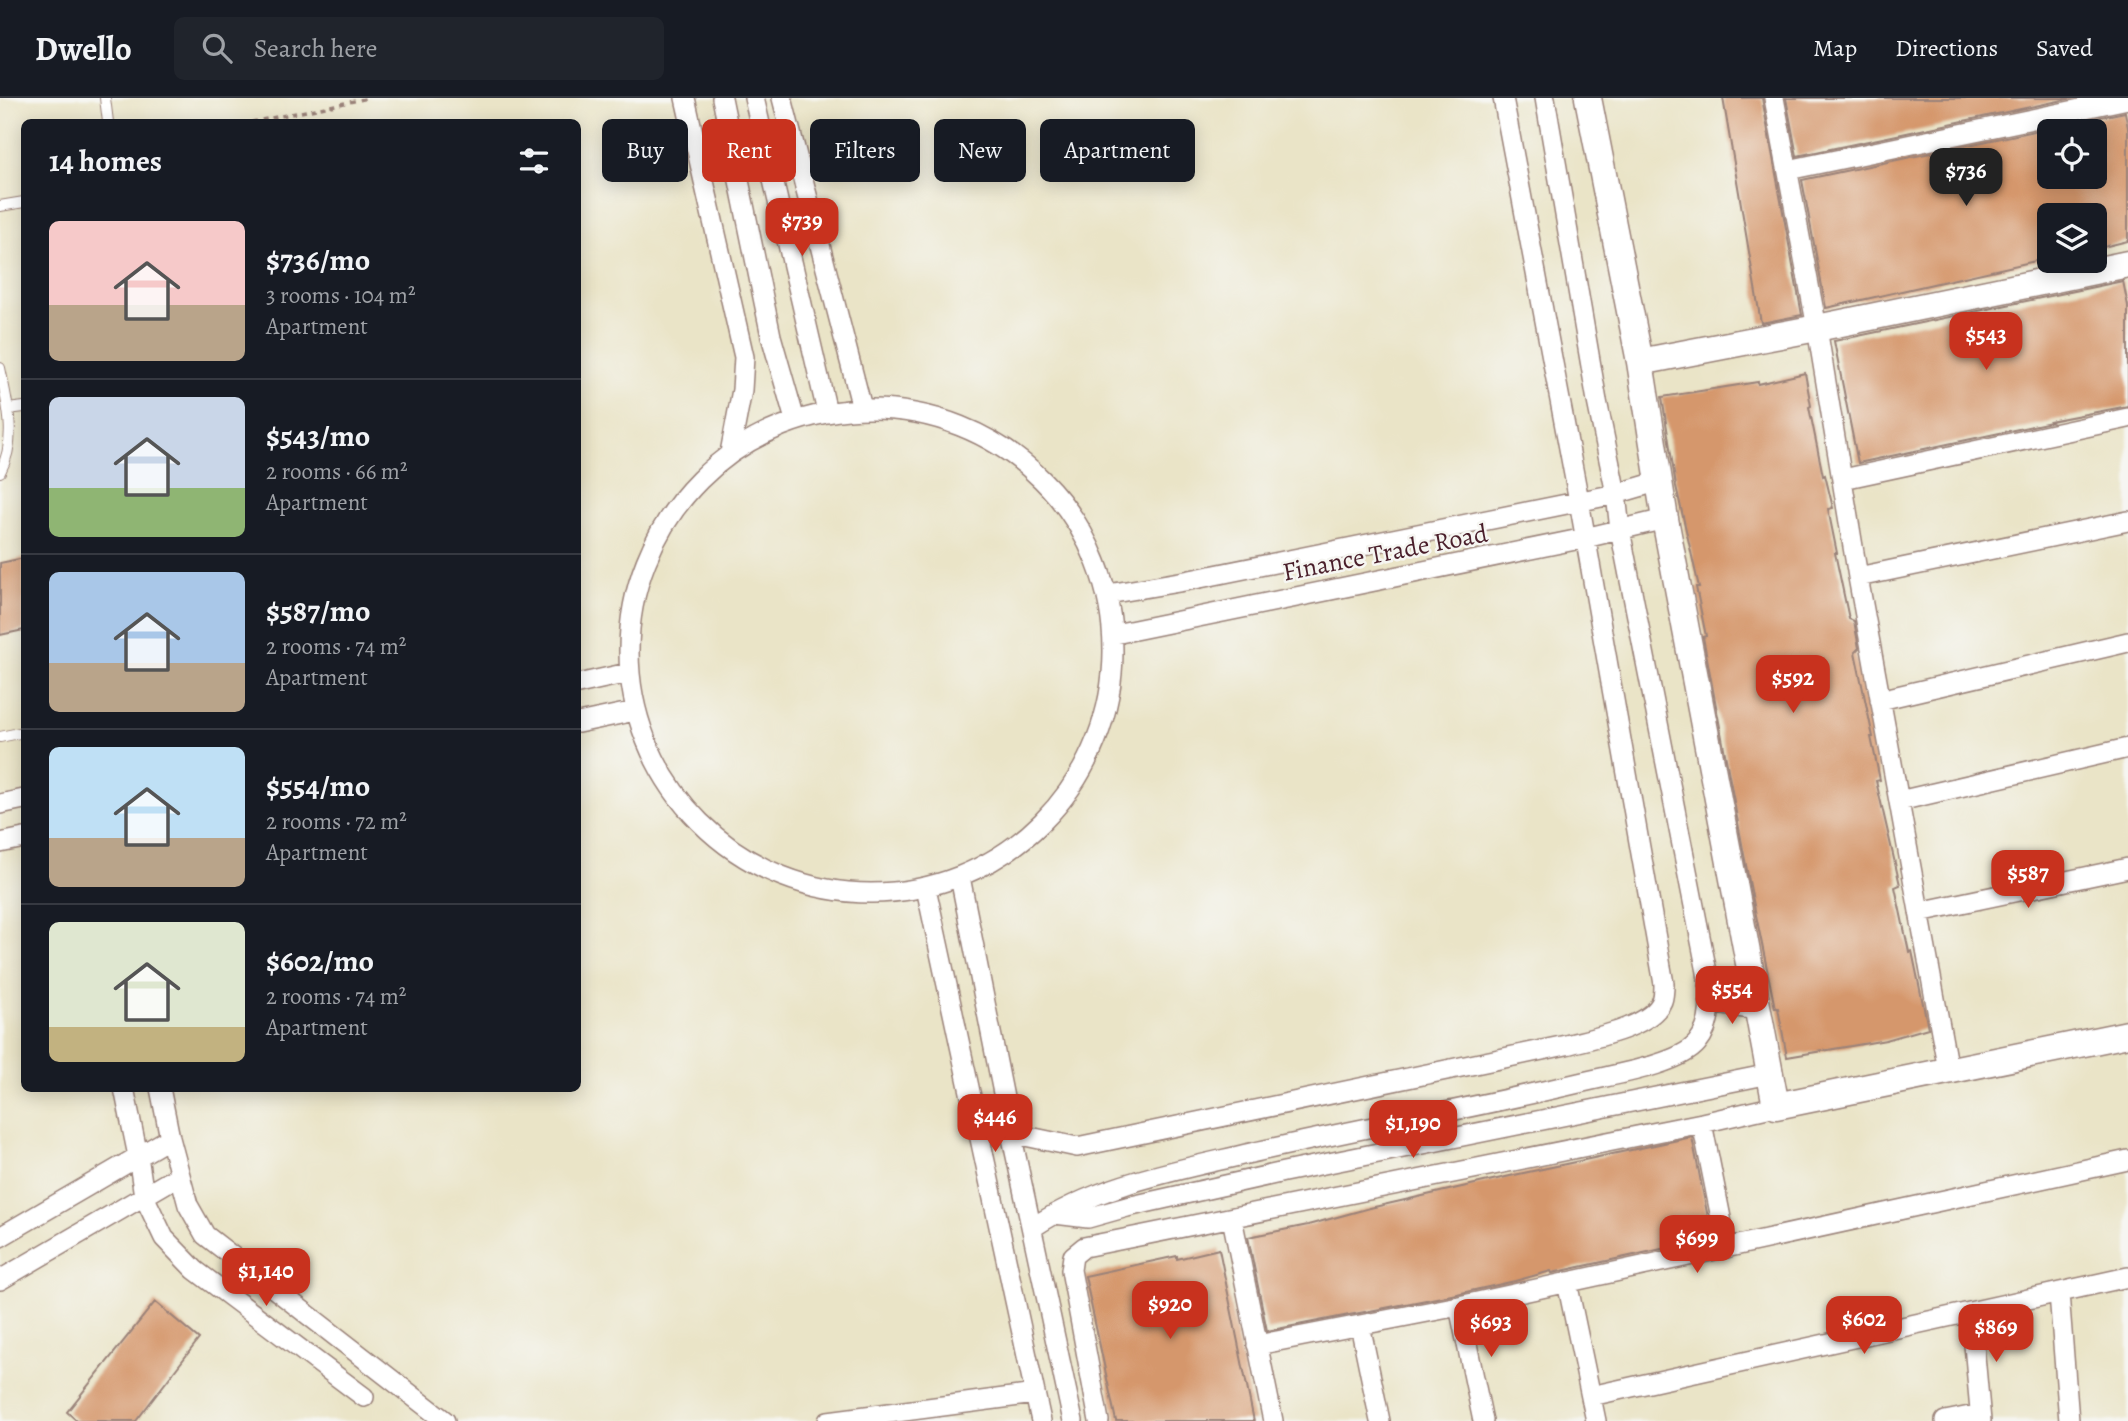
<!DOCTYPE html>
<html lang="en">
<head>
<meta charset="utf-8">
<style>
	body { margin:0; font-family:Alegreya,serif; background:#20242c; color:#f1f3f6; height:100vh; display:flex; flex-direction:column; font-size:26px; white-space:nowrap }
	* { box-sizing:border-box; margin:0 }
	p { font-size:23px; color:#9ea1a6 }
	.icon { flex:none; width:38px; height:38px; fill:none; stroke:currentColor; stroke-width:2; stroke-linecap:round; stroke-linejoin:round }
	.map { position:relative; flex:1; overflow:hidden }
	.side { position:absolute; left:21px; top:21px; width:560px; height:973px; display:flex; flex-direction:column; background:#171b24; border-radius:10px; box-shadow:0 4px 18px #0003 }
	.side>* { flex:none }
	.top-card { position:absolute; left:602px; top:21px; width:665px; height:63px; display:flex; gap:14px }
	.buttons { position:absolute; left:2037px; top:21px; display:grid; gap:14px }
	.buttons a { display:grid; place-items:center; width:70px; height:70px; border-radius:10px; background:#171b24; box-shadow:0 4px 18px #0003; font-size:35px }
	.price { position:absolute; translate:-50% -60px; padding:0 16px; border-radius:14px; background:#c8321e; color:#fff; font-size:23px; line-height:46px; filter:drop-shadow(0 2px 4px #0008) }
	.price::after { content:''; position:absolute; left:50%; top:42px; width:21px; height:16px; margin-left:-10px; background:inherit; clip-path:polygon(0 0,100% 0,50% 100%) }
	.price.on { background:#222; color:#fff }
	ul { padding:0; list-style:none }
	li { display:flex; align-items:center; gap:21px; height:175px; padding:0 28px }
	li+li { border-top:2px solid #363941 }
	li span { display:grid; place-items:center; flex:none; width:196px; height:140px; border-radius:10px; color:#555 }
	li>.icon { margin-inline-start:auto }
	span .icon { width:84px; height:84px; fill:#fffc; stroke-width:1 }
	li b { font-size:30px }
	h2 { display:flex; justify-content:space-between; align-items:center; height:84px; padding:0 28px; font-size:30px }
	.chip { padding:0 24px; border-radius:10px; background:#171b24; box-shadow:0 4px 18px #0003; font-size:24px; line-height:63px }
	.chip.on { background:#c8321e; color:#fff }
	header { display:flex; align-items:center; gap:42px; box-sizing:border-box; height:98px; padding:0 35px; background:#171b24; border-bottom:2px solid #363941 }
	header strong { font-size:33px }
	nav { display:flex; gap:38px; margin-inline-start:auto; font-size:24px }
	.search { width:490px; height:63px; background:#20242c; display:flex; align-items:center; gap:18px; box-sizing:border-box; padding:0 24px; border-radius:10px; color:#9ea1a6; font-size:26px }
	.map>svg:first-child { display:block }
	.building { fill:#d5976c; fill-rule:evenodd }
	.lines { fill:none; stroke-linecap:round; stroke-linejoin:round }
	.lane-casing { stroke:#9a8279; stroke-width:12 }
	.street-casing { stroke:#9a8279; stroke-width:22 }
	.secondary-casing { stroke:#9a8279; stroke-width:29 }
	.path { stroke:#9a8279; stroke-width:3.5; stroke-dasharray:5 5; stroke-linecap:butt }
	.lane { stroke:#fff; stroke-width:10 }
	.street { stroke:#fff; stroke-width:19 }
	.secondary { stroke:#fff; stroke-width:26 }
	.labels { text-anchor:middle; stroke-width:5; stroke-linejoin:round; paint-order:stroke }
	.street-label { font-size:26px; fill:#4a1f2b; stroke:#f6f6f2 }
</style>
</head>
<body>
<header>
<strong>Dwello</strong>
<div class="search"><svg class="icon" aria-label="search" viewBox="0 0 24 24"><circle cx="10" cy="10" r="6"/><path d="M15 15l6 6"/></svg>Search here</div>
<nav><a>Map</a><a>Directions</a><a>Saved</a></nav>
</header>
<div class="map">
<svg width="2128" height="1323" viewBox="0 0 2128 1323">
	<rect width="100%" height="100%" fill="#f6f6f2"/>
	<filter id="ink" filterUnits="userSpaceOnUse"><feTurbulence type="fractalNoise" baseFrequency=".0143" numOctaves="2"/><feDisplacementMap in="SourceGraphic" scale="14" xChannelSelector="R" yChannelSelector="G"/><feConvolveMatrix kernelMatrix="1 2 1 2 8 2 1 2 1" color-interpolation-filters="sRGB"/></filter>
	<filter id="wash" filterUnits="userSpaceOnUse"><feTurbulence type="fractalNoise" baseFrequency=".00686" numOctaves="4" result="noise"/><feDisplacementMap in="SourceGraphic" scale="28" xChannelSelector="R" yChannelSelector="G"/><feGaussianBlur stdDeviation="1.57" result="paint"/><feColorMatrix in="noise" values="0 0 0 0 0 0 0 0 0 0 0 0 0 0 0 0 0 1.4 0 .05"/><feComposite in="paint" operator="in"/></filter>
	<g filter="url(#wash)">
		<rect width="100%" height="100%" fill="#eae4c7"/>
		<g id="blocks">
			<path class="building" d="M 1723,0 L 1762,0 L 1802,217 L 1761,225 Z
				M 1786,0 L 2073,0 L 1797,58 Z
				M 2125,14 L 2128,30 L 2128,143 L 2095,151 L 2095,117 L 2049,117 L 2049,160 L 1826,210 L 1802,82 ZM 2049,33 L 2095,33 L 2095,79 L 2049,79 Z
				M 2123,183 L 2128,208 L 2128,308 L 2050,323 L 2051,324 L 1858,365 L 1834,243 Z
				M 1805,275 L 1811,308 L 1809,309 L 1823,378 L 1825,377 L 1833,410 L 1828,411 L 1837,455 L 1835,455 L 1849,521 L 1854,523 L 1859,550 L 1855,554 L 1873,639 L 1871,639 L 1880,682 L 1876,683 L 1900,787 L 1895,789 L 1909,854 L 1912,853 L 1928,930 L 1886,942 L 1787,959 L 1778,910 L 1775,910 L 1749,783 L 1703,539 L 1706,538 L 1696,489 L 1699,489 L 1676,388 L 1662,299 L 1758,284 L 1758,286 Z
				M 24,460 L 24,532 L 0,537 L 0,465 Z
				M 1692,1039 L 1712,1140 L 1552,1175 L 1551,1173 L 1515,1183 L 1457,1196 L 1267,1233 L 1248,1139 L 1308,1127 L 1370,1110 L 1519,1076 Z
				M 1219,1151 L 1254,1323 L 1116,1323 L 1085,1178 L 1177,1158 L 1177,1161 Z
				M 155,1204 L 199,1241 L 136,1323 L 77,1323 L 67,1314 Z"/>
		</g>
	</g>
	<g filter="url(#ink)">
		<use href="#blocks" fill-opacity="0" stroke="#9a8279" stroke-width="2"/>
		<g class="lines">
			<g class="lane-casing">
				<path id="lane" d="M 105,0 L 108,24
					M 0,108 L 24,104
					M 0,270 C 7,305 18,341 0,374
					M 8,311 L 24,309
					M 0,639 L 24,634"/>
			</g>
			<g class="street-casing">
				<path id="street" d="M 685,0 L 744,259 L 742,292 L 730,355
					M 722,0 L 771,238 L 795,322
					M 754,0 L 827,314
					M 782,0 L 862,310
					M 1774,0 L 1817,230 L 1858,479 L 1948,972
					M 1788,72 L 2128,1
					M629 553a242 242 0 1 1 484 0a242 242 0 1 1-484 0Z
					M 1843,381 L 2128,320
					M 1858,479 L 2128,423
					M 1108,496 L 1185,483 L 1616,396 L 1660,383
					M 1115,536 L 1585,440 L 1665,421
					M 578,586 L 628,575
					M 1880,602 L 2128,544
					M 578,625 L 635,613
					M 1899,703 L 2128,650
					M 0,706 L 24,701
					M 0,745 L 24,740
					M 960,779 L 1011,1035 L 1073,1323
					M 926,790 L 1041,1323
					M 1919,814 L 2128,770
					M 1711,905 L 1758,912
					M 124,990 L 138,1058 L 144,1098 L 164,1140 L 195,1172 L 364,1299
					M 160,990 L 170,1040 L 188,1107 L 205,1137 L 445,1323
					M 1702,1025 L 1727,1150
					M 1011,1035 L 1077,1049 L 1566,947 C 1592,940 1651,930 1662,903 C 1664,898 1664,891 1664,886 L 1579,403 L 1503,0
					M 1055,1116 L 1088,1120 L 1127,1109 L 1284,1074 L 1770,976
					M 1232,1120 L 1273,1323
					M 1032,1130 C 1098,1086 1175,1073 1251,1055 C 1361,1030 1473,1010 1583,984 C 1611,977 1679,967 1697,945 C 1714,925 1710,898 1707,874 L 1620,432 L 1616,396 L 1597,303 L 1545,0
					M 0,1139 L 170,1040
					M 0,1182 L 180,1077
					M 1567,1184 L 1596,1323
					M 2059,1195 L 2069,1323
					M 1459,1208 L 1483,1323
					M 1971,1214 L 1981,1323
					M 1360,1227 L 1380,1323
					M 1257,1247 L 1459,1208 L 2128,1062
					M 1591,1298 L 2128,1179
					M 828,1323 L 1035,1296
					M 1099,1323 L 1071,1172 L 1073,1158 L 1084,1149 L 1702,1025 L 1776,1008
					M 1945,1323 L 1980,1316"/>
			</g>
			<g class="secondary-casing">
				<path id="secondary" d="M 1588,0 L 1640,264 L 1665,421 L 1776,1008 L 2128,936
					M 1640,264 L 1817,230 L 2128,166"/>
			</g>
			<path class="path" d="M 252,24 L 369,0"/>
			<use href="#lane" class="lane"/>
			<use href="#street" class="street"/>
			<use href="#secondary" class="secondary"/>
		</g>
	</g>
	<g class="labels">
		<g class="street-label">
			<text transform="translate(1385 454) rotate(-11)" y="9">Finance Trade Road</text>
		</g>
	</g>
</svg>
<div class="buttons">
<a><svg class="icon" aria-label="locate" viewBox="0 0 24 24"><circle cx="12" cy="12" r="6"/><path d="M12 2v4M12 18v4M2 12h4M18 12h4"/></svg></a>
<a><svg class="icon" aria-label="layers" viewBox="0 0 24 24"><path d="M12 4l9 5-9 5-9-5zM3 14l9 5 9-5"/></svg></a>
</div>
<b class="price on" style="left:1966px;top:110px">$736</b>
<b class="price" style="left:802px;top:160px">$739</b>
<b class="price" style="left:1986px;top:274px">$543</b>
<b class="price" style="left:1793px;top:617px">$592</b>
<b class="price" style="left:2028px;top:812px">$587</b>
<b class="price" style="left:1732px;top:928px">$554</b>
<b class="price" style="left:995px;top:1056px">$446</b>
<b class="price" style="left:1413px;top:1062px">$1,190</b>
<b class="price" style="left:1697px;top:1177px">$699</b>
<b class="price" style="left:266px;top:1210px">$1,140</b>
<b class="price" style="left:1170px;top:1243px">$920</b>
<b class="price" style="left:1864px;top:1258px">$602</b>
<b class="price" style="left:1491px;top:1261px">$693</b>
<b class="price" style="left:1996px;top:1266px">$869</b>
<div class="top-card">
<a class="chip">Buy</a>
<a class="chip on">Rent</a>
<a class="chip">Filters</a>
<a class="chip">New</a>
<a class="chip">Apartment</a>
</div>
<section class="side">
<h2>14 homes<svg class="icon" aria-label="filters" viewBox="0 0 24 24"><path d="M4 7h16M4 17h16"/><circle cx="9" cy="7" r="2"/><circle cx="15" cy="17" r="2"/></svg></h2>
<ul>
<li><span style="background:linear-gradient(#f6c9c9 60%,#b9a48a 0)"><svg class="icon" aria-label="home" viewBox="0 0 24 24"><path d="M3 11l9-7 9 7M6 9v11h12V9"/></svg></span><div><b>$736/mo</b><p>3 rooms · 104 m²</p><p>Apartment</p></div></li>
<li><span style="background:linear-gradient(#c9d6e8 65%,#8fb573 0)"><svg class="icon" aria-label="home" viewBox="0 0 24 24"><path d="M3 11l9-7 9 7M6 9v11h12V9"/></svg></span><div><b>$543/mo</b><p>2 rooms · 66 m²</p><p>Apartment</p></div></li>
<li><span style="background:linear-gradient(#a9c7e8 65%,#b9a48a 0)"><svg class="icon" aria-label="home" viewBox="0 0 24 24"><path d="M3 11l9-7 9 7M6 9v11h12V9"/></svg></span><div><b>$587/mo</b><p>2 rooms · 74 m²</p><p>Apartment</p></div></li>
<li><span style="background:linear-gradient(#bfe0f5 65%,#b9a48a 0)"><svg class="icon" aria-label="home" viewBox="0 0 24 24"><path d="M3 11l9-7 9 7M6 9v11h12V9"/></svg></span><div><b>$554/mo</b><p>2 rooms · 72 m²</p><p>Apartment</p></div></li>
<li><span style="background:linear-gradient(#dfe7d0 75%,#c2b280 0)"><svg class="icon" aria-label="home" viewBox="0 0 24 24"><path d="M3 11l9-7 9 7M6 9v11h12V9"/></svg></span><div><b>$602/mo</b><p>2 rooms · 74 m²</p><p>Apartment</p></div></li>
</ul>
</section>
</div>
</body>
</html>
